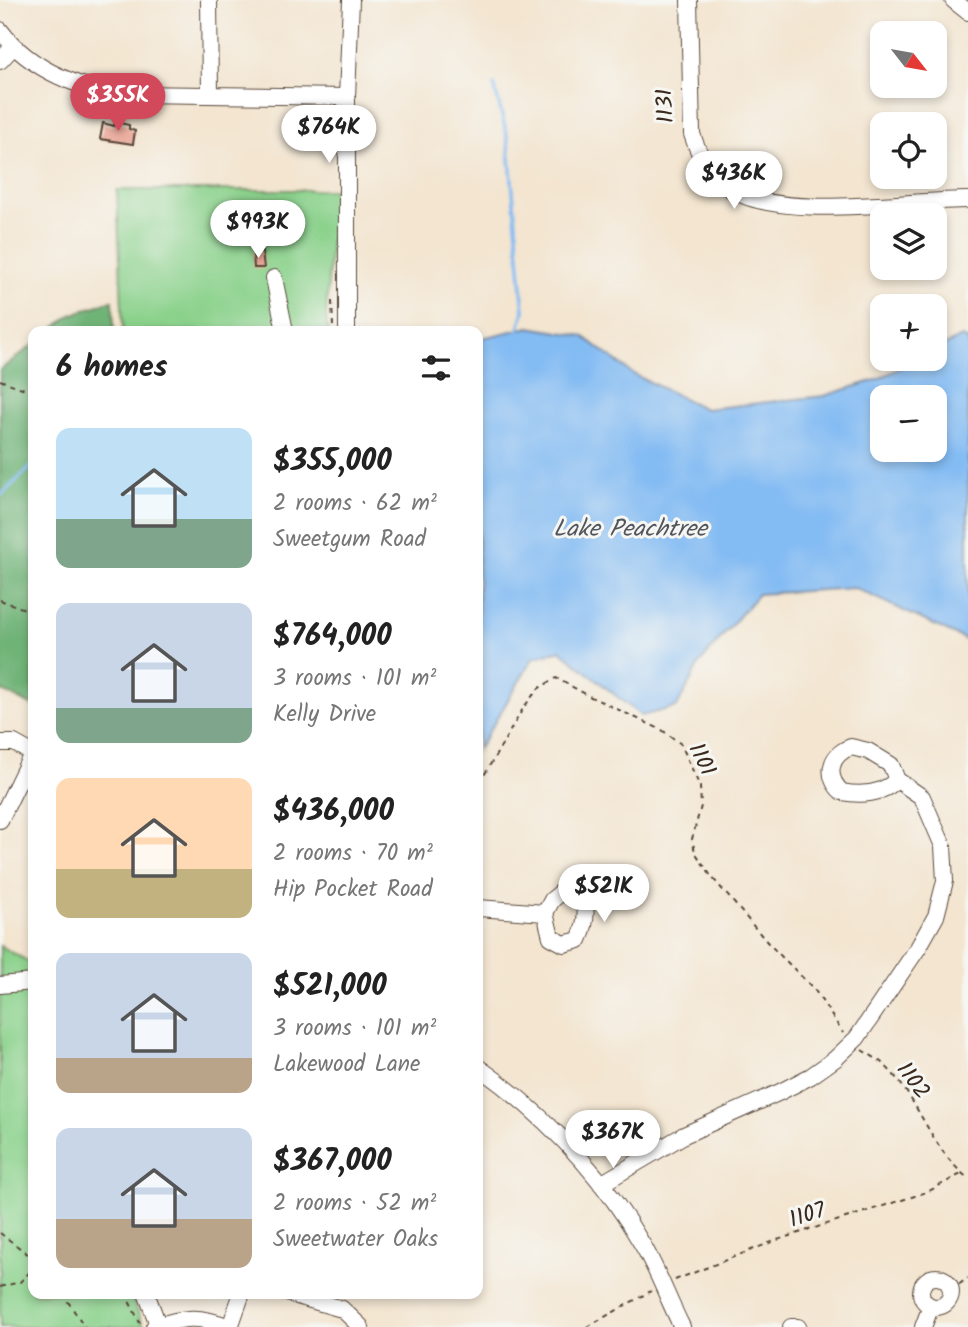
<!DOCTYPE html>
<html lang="en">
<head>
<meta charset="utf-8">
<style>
	body { margin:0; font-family:Kalam,sans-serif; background:#f2f2f2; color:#222; height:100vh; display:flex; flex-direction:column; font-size:26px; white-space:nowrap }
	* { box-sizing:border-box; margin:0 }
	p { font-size:23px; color:#767676 }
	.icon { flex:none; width:38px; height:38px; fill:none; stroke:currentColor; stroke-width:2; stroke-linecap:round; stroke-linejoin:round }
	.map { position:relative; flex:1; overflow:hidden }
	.details { position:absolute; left:28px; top:326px; width:455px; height:973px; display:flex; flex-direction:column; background:#fff; border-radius:14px; box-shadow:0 4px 10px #0003 }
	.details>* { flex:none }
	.needle { width:46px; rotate:121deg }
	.fabs { position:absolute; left:870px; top:21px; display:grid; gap:14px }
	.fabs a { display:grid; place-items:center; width:77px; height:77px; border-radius:14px; background:#fff; box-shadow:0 4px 10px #0003; font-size:35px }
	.price { position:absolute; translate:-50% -60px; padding:0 16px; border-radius:24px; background:#fff; color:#222; font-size:23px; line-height:46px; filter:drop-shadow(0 2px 4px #0008) }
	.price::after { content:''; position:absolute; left:50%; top:42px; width:21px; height:16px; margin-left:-10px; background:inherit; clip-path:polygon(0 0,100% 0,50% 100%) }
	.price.on { background:#d1495b; color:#fff }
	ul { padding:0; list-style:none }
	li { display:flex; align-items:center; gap:21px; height:175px; padding:0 28px }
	li span { display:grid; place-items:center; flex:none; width:196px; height:140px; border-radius:14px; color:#555 }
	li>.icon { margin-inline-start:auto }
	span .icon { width:84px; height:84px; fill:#fffc; stroke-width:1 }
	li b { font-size:30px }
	h2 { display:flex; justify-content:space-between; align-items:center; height:84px; padding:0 28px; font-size:30px }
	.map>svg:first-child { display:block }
	.green { fill:#8ad18b; stroke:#627e54; stroke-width:2 }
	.forest { fill:#6fb377; stroke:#556e4a; stroke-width:2 }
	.water { fill:#83bbf3; stroke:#5f7288; stroke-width:2; fill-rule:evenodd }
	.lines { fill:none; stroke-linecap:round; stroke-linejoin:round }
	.stream { stroke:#83bbf3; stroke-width:3.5 }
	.building { fill:#e99e8d }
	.minor-casing { stroke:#574639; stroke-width:18 }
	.path { stroke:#574639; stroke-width:2; stroke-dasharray:5 5; stroke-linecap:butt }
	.minor { stroke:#fff; stroke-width:16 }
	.labels { text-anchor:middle; stroke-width:6; stroke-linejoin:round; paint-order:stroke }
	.street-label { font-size:23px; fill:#3b2a1e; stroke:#f6f6f2 }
	.water-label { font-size:24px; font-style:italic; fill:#51565e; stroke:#f6f6f2 }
</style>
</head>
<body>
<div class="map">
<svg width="968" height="1327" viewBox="0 0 968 1327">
	<rect width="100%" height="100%" fill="#f6f6f2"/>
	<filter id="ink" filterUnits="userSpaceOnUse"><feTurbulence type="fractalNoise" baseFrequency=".0143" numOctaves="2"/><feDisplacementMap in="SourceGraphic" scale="14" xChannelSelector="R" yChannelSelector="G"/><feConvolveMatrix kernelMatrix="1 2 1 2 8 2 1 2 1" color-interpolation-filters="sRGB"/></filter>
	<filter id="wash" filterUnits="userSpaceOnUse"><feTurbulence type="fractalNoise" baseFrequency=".00686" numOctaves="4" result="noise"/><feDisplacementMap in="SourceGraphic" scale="28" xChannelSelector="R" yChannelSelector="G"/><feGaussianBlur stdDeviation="1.57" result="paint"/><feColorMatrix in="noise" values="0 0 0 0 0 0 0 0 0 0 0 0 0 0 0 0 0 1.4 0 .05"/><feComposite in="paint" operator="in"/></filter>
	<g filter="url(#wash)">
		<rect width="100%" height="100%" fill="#f3e5d0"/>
		<path class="green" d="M 117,190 L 334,190 L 326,317 L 328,331 L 123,331 Z
			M 0,946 L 33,964 L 33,1293 L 130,1293 L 144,1327 L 0,1327 Z"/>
		<path class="forest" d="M 113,300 L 114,331 L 51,331 L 71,315 Z
			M 33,345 L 33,706 L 0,690 L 0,370 Z"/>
		<path class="water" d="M 529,327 L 583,336 L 633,374 L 705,409 L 824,396 L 876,380 L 918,359 L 934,359 L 935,350 L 962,337 L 968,340 L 968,641 L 855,588 L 758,594 L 699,664 L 677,707 L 641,716 L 560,650 L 533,658 L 478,750 L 478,339 ZM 882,397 L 934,397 L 934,450 L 882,450 Z"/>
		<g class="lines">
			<path class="stream" d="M 494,85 L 507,135 L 510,159 L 524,311 L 519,329
				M 0,496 L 33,465"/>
		</g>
		<g id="blocks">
			<path class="building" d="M 115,122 L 129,125 L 129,129 L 135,131 L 133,144 L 100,139 L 103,123 L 114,126 Z
				M 262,252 L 264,268 L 254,268 L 253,253 Z"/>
		</g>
	</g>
	<g filter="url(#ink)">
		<use href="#blocks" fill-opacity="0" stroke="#574639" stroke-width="2"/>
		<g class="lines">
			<g class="minor-casing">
				<path id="minor" d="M 209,0 L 210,94
					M 689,0 L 692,134 C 699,156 710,176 731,189 C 780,221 907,200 968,200
					M 953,0 L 968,12
					M 0,30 C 30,70 83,92 132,94 L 347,97
					M 0,61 L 13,47
					M 274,278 L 285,331
					M 347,331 L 347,97 L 351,0
					M 0,743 L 14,743 L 32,753
					M 0,820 L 33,752
					M 564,890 C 593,887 587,924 579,940 L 564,944 L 551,937 L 545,913 L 552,900 Z
					M 478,908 L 545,913
					M 0,985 L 33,982
					M 478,1067 C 544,1114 601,1173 642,1244 C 658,1270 668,1300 682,1327
					M 601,1184 L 684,1135 L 780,1092 L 811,1076 L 835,1059 L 857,1038 L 918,948 L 936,916 L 945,881 L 943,846 L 922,797 L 897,780 L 891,765 L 868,751 L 851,747 C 829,755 825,777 842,792 C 863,796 882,794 897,780
					M921 1292a15 15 0 1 1 30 0a15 15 0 1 1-30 0Z
					M 146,1293 L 159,1327
					M 287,1293 L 342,1309 L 361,1327
					M 154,1327 C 184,1317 199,1315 229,1327
					M 230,1327 L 242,1293
					M 791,1327 L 798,1327
					M 923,1327 L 931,1306"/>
			</g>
			<path class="path" d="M 332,301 L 333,327
				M 0,380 L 33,392
				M 0,600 L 33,612
				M 478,782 L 483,777 L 524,707 L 538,689 L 556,678 L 591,697 L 662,730 L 681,744 L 700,787 L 701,806 L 692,839 L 695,852 L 711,876 L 768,943 L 814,989 L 843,1033
				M 862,1050 C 868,1054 876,1058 881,1062 C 918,1094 929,1148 968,1178
				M 0,1233 L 33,1258
				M 675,1280 L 777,1240 L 927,1192 L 961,1174
				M 0,1287 L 20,1282 L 33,1269
				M 951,1290 L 968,1278
				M 62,1293 L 85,1327
				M 125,1293 L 140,1323
				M 587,1327 L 651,1291"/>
			<use href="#minor" class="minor"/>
		</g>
	</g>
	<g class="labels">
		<g class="street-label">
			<text transform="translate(664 106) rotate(-93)" y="8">1131</text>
			<text transform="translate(703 759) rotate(64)" y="8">1101</text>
			<text transform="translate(914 1080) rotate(54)" y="8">1102</text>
			<text transform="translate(807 1214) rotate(-18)" y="8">1107</text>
		</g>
		<g class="water-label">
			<text x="630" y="536">Lake Peachtree</text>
		</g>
	</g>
</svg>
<div class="fabs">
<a><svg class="needle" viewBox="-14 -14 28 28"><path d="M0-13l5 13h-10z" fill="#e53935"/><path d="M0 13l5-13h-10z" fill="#767676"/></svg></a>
<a><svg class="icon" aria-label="locate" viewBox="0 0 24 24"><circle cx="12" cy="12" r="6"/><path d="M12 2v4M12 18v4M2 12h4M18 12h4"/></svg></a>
<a><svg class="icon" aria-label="layers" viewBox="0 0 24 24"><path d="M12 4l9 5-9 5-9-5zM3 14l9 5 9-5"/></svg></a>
<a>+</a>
<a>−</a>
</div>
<b class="price on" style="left:118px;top:133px">$355K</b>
<b class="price" style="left:329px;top:165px">$764K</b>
<b class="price" style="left:734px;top:211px">$436K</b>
<b class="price" style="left:258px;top:260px">$993K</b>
<b class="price" style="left:604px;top:924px">$521K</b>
<b class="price" style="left:613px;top:1170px">$367K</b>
<section class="details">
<h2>6 homes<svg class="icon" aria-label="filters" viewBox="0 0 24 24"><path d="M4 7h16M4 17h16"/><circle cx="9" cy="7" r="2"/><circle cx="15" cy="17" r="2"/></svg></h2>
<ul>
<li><span style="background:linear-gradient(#bfe0f5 65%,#7fa58c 0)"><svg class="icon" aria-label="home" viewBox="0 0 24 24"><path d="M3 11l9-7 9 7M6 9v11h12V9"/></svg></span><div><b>$355,000</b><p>2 rooms · 62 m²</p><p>Sweetgum Road</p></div></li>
<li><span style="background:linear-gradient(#c9d6e8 75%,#7fa58c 0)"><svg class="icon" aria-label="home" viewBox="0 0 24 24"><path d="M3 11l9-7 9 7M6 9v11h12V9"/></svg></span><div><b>$764,000</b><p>3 rooms · 101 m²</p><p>Kelly Drive</p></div></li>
<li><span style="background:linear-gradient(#ffd9b3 65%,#c2b280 0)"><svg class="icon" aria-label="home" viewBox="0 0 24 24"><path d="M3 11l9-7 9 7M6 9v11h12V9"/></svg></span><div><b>$436,000</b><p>2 rooms · 70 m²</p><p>Hip Pocket Road</p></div></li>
<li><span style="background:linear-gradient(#c9d6e8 75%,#b9a48a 0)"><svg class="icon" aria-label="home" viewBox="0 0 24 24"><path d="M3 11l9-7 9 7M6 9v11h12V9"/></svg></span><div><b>$521,000</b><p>3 rooms · 101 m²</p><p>Lakewood Lane</p></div></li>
<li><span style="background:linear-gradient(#c9d6e8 65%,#b9a48a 0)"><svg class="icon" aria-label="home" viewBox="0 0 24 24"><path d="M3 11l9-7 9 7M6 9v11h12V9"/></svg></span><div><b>$367,000</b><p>2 rooms · 52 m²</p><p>Sweetwater Oaks</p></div></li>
</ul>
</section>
</div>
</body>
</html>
